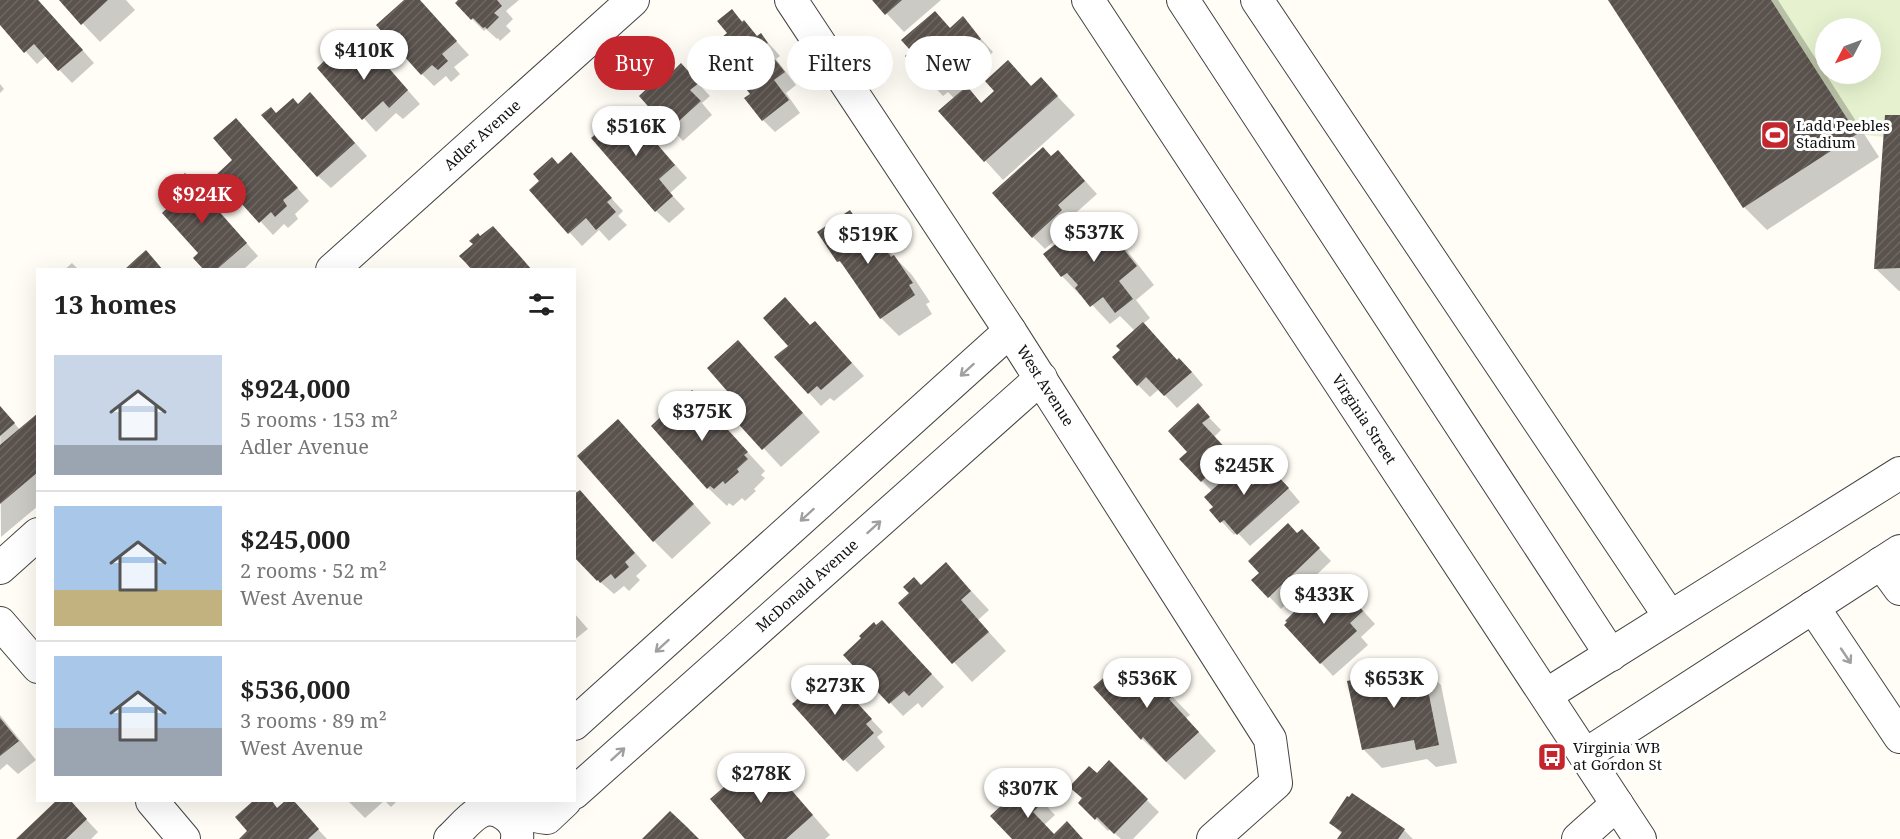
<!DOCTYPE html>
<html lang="en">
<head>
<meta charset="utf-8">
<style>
	body { margin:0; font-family:"Noto Serif",serif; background:#f2f2f2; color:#222; height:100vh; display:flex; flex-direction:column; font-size:22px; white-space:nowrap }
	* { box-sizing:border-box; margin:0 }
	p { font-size:20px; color:#767676 }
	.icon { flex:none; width:33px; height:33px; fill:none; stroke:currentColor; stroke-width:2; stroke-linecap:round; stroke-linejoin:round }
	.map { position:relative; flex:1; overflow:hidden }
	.sheet { position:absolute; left:36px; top:268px; width:540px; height:534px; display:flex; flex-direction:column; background:#fff; border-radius:0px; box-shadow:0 6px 24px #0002 }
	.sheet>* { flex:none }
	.hud { position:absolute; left:594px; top:36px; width:570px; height:54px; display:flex; gap:12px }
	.needle { width:39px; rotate:229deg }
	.controls { position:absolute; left:1815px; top:18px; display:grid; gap:12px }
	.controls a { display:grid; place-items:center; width:66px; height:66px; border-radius:50%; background:#fff; box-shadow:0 6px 24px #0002; font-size:30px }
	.price { position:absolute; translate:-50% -51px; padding:0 14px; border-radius:21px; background:#fff; color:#222; font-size:20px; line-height:39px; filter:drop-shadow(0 2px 3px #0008) }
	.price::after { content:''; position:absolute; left:50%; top:36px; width:18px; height:14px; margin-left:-9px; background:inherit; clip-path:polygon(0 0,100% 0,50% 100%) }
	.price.on { background:#c4262e; color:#fff }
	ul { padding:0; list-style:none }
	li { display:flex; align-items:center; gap:18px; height:150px; padding:0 18px }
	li+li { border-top:2px solid #e0e0e0 }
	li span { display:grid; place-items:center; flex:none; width:168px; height:120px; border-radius:0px; color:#555 }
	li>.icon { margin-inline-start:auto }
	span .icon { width:72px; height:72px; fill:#fffc; stroke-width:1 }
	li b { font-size:26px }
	h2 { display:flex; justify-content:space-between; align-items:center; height:72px; padding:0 18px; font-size:26px }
	.chip { padding:0 21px; border-radius:27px; background:#fff; box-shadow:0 6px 24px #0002; font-size:21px; line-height:54px }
	.chip.on { background:#c4262e; color:#fff }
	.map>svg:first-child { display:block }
	.pitch { fill:#e6f2cf; fill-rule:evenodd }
	.shadow { fill:#0003 }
	.building { fill:url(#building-hatch) }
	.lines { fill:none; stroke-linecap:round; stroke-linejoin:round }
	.minor-casing { stroke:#444; stroke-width:34 }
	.minor { stroke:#fff; stroke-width:32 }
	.oneway { stroke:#a0a0a0 }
	.labels { text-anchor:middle; stroke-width:6; stroke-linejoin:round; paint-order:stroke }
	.poi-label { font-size:15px; fill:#111; stroke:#fff; text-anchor:start }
	.street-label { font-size:15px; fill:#111; stroke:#fff }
</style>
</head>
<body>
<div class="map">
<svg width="1900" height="839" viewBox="0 0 1900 839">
	<defs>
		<pattern id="building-hatch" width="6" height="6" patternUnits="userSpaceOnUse" patternTransform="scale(1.5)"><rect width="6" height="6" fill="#5a524d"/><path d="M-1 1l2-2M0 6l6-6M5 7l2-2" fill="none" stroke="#6d6662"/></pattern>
	</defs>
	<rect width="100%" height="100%" fill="#fffdf5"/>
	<path class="pitch" d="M 1608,0 L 1900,0 L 1900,268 L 1874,269 L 1884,137 L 1857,134 L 1743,208 ZM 1826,28 L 1870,28 L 1870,74 L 1826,74 Z"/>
	<path class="shadow" d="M 0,0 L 38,0 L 94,63 L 72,83 L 46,56 L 37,64 L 0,23 Z
		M 61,0 L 126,0 L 135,10 L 100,42 Z
		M 406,0 L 419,0 L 469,55 L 454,67 L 460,74 L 451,82 L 446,76 L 434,86 L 422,74 Z
		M 460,0 L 519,0 L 506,11 L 513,19 L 506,26 L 511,31 L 500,41 L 498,38 L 497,39 L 486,29 L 484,31 L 472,19 Z
		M 874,0 L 941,0 L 904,32 Z
		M 1610,0 L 1778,0 L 1879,157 L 1767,230 L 1744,207 Z
		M 732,11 L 758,37 L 761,35 L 773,48 L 780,56 L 776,59 L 796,85 L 786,93 L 800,113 L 775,132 L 763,120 L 729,33 Z
		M 963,19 L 993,52 L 978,65 L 985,72 L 966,88 L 982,104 L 1026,80 L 1032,87 L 1041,79 L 1075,115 L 1003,180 L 941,112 L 955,99 L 948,92 L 943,96 L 931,83 L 951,29 Z
		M 377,56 L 420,104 L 403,119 L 396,113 L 376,132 L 319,68 L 336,69 Z
		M 681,65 L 710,96 L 702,103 L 712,115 L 683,141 L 641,96 Z
		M 0,84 L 4,89 L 0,93 Z
		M 298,106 L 323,107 L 367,156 L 331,188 L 318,176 L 276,115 Z
		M 1900,116 L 1900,291 L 1899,291 L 1875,268 Z
		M 616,119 L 638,123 L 687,178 L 670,193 L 685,209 L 669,223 L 656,211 Z
		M 248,133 L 309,201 L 295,214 L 298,219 L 288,228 L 284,224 L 273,235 L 218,175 L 234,160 Z
		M 1070,164 L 1097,194 L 1069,219 L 1074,224 L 1045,249 L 1033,237 Z
		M 558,165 L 583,167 L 623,211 L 618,216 L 627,225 L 609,241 L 599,230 L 582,246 L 531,190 Z
		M 197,188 L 258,256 L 243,270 L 206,270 L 200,253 Z
		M 849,212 L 868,230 L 876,242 L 878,240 L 912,275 L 930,302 L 926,304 L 932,314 L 899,336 L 881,318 L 851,273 L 839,261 L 819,233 Z
		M 1095,215 L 1114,234 L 1154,285 L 1136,300 L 1150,318 L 1143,324 L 1178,361 L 1192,372 L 1203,385 L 1177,408 L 1159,389 L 1150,397 L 1138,385 L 1122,350 L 1135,331 L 1120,316 L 1110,324 L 1082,294 L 1080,295 L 1062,276 L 1045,254 Z
		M 72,263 L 79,270 L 64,270 Z
		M 811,326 L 827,335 L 864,376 L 834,401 L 830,398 L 821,406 L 809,393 Z
		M 756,360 L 820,432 L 781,467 L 726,408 L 736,399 Z
		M 692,392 L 765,471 L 761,475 L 765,478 L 754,489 L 756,491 L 745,501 L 742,498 L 733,506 L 729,503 L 727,506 L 708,488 L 653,426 L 676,420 L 683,413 Z
		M 0,406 L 20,430 L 38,415 L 38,506 L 1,537 Z
		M 1198,406 L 1221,430 L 1214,437 L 1241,466 L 1249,459 L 1265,476 L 1284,483 L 1300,502 L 1250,546 L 1237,532 L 1234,535 L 1211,510 L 1215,507 L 1213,492 L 1202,481 L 1189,452 Z
		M 618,421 L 711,523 L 672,559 L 654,541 Z
		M 592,504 L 647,566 L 636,576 L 640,580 L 629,591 L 624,586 L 614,594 L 598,580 Z
		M 1302,531 L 1331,561 L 1281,609 L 1253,580 Z
		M 946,564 L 989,610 L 978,620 L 1006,651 L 972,682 L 900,603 Z
		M 1357,604 L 1375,624 L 1361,637 L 1368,645 L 1333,676 L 1286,625 L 1303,611 L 1330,605 Z
		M 574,613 L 588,629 L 574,640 Z
		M 894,634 L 944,687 L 922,708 L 918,703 L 903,716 L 845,655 Z
		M 1422,667 L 1441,685 L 1457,763 L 1436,767 L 1427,759 L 1382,768 L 1364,750 Z
		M 1141,679 L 1166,690 L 1190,715 L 1186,718 L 1216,751 L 1185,780 L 1142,739 L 1096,687 Z
		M 840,686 L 883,732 L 877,737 L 885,747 L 857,772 L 844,759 Z
		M 0,715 L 36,760 L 18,774 L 7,764 L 0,770 Z
		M 761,757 L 779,776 L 830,835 L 825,839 L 747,839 Z
		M 1109,763 L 1159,812 L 1133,839 L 1121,839 L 1110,829 L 1108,831 L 1080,803 L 1097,775 Z
		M 1026,785 L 1055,815 L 1044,825 L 1054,836 L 1082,839 L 1014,839 Z
		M 58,801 L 69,801 L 98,832 L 91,839 L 18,839 Z
		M 255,801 L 271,801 L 278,809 L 287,801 L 292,801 L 327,839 L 241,839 L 249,831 Z
		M 348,801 L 384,801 L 365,818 Z
		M 385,801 L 397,801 L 391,807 Z
		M 1331,823 L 1404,830 L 1413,839 L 1339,839 L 1342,834 Z"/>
	<path class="building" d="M 0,0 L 38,0 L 83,50 L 58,71 L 34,44 L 24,53 L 0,25 Z
		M 59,0 L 108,0 L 81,25 Z
		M 404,0 L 420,0 L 457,41 L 442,54 L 448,61 L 438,70 L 432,65 L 421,75 L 376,25 Z
		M 458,0 L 497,0 L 502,6 L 494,13 L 499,17 L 487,29 L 485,27 L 483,28 L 473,18 L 471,20 L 455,3 Z
		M 872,0 L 902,0 L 885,15 Z
		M 1608,0 L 1771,0 L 1857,134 L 1743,208 Z
		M 732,9 L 742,22 L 744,20 L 757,36 L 761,33 L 768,43 L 764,46 L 785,72 L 774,80 L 789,100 L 762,121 L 744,98 L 750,94 L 712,45 L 727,33 L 717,21 Z
		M 935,11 L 950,28 L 963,16 L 981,39 L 967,51 L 973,58 L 941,86 L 935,80 L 930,84 L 905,56 L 911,51 L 901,40 Z
		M 365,41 L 408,90 L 389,108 L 383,101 L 362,120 L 317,68 L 327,58 L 336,67 Z
		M 1008,60 L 1031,86 L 1041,77 L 1058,96 L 984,162 L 938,111 L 967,86 L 981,103 L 994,91 L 985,81 Z
		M 681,63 L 699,83 L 690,90 L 701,101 L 669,130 L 639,96 L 670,67 L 673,71 Z
		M 310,92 L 355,143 L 317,177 L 261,115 L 271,107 L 276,113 L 293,98 L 298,104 Z
		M 626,108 L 675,165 L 659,179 L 673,196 L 655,212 L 591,138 L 604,127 L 601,124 L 612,114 L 615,117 Z
		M 1885,115 L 1900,115 L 1900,268 L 1874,269 Z
		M 236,118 L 298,188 L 283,200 L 287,206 L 275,217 L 271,212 L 259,223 L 216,175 L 232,160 L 213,138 Z
		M 1043,147 L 1051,156 L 1058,150 L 1085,181 L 1058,205 L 1062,210 L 1032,238 L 992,193 Z
		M 571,152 L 612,198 L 607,202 L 616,212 L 596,230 L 586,218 L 568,234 L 529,190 L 539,181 L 533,174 L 552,157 L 558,164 Z
		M 185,173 L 247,243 L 216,270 L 204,270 L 193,258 L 198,253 L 162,213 L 175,201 L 166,191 Z
		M 850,210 L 872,243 L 878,238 L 891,257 L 894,255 L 913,283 L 909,285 L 915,295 L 880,319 L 840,261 L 837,262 L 817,232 Z
		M 1095,213 L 1137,266 L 1119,281 L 1133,299 L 1115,313 L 1103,297 L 1090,307 L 1075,288 L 1078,285 L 1067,273 L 1061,277 L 1043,254 Z
		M 493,226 L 519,255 L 532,270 L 472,270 L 465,262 L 459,256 L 473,244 L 469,241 L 478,233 L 480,236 Z
		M 146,250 L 163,270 L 124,270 L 138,257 Z
		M 785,297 L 810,325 L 815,321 L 852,363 L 821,390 L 817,386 L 808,394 L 774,357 L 788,346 L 763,318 Z
		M 1143,322 L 1177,360 L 1179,358 L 1192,372 L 1164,396 L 1146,377 L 1137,386 L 1112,357 L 1120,350 L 1116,346 Z
		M 738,340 L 803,413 L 762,450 L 724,408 L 734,399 L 707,368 Z
		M 692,390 L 748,452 L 744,455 L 748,459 L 737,469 L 739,472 L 725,484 L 723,481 L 714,489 L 710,486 L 707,489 L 651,426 L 668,410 L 675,418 L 681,413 L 674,406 Z
		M 1198,403 L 1210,417 L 1202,423 L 1231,454 L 1201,482 L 1179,459 L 1187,452 L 1168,431 Z
		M 0,406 L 15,423 L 0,436 Z
		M 38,413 L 38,472 L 0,504 L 0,445 Z
		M 618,419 L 694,504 L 653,542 L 577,456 Z
		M 1249,457 L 1260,470 L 1248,480 L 1253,485 L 1271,469 L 1289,488 L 1237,535 L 1224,520 L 1220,523 L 1209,510 L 1213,507 L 1204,497 Z
		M 580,490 L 635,553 L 625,562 L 629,567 L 615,579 L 611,574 L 600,583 L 598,580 L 597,581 L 574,557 L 574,494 Z
		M 1288,523 L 1297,533 L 1302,529 L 1320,548 L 1268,598 L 1251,580 L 1259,573 L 1248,561 Z
		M 946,562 L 971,591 L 961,600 L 989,632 L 952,664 L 898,603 L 909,593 L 903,587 L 914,577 L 921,585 Z
		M 1344,590 L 1363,611 L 1350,623 L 1357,631 L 1320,664 L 1284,625 L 1287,622 L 1285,621 L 1300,606 L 1303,610 L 1320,593 L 1329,604 Z
		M 882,620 L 932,674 L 909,696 L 904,691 L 889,704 L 843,655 L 861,638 L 859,636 L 874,622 L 876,625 Z
		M 1124,660 L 1140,677 L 1148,669 L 1173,696 L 1169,699 L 1199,732 L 1166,762 L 1143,737 L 1141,740 L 1093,687 Z
		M 1423,665 L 1439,745 L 1416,750 L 1414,740 L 1362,750 L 1347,681 Z
		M 828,671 L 872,719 L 866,724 L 874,733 L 843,761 L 792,704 Z
		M 0,718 L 19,741 L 0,756 Z
		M 761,755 L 813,815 L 786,839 L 745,839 L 710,799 Z
		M 1109,760 L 1148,799 L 1114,834 L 1097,817 L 1095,820 L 1078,803 L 1082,798 L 1069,787 L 1089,766 L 1097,773 Z
		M 1026,783 L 1043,802 L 1033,812 L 1054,834 L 1067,821 L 1083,839 L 1012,839 L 990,816 Z
		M 1352,793 L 1405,829 L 1398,839 L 1337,839 L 1342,832 L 1329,823 L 1347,796 L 1349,797 Z
		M 56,801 L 71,801 L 87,819 L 66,839 L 16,839 Z
		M 253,801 L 272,801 L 277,808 L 285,801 L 294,801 L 319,829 L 308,839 L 239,839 L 247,831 L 235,817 Z
		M 670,811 L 687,827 L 699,839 L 642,839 Z"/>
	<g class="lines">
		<g class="minor-casing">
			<g id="minor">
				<path id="s1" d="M 791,0 L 1010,331 L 1270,739 L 1276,783 L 1213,839"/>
				<path id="s2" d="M 1088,0 L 1640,839"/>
				<path d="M 1183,0 L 1611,655"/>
				<path d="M 1257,0 L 1670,617"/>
				<path id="s3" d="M 332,270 L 633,0"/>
				<path d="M 1881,563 L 1900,589"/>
				<path d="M 0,568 L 38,534"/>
				<path d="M 1813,607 L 1900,737"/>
				<path d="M 0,623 L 38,667"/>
				<path d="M 1546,695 L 1900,473"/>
				<path d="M 574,724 L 1010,331"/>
				<path d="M 1585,755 L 1900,551"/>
				<path id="s4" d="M 574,793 L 1041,378"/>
				<path d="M 152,801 L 184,839"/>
				<path d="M 517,801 C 524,813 533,817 547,818 L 565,801"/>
				<path d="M 450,839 C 459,831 468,819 478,813 C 495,802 520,820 517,839"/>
				<path d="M 1578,839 L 1617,804"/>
			</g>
		</g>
		<use href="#minor" class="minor"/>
	</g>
	<defs><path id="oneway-shaft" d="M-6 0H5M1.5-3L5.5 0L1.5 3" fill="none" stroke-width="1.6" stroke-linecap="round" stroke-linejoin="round" transform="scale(1.5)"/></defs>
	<g class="oneway">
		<use href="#oneway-shaft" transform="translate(967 370) rotate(138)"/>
		<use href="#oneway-shaft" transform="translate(807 515) rotate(138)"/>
		<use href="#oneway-shaft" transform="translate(874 527) rotate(-42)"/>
		<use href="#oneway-shaft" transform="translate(662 646) rotate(138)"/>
		<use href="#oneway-shaft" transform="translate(1846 656) rotate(56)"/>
		<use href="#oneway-shaft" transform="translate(618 754) rotate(-42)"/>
	</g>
	<defs>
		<g id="stadium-square" transform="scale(1.5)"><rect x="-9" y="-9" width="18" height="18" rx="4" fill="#c4262e" stroke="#fff"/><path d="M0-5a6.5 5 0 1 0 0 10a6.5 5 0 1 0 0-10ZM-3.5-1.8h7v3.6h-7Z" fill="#fff"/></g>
		<g id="bus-square" transform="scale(1.5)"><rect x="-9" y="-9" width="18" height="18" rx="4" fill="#c4262e" stroke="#fff"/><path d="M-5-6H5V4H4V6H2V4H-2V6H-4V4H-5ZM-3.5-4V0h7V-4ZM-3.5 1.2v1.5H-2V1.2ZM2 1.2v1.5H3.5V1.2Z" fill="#fff"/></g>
	</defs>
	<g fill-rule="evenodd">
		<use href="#stadium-square" x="1775" y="135"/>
		<use href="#bus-square" x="1552" y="757"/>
	</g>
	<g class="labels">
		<g class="poi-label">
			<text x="1796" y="131">Ladd Peebles<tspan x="1796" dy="17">Stadium</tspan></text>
			<text x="1573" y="753">Virginia WB<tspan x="1573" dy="17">at Gordon St</tspan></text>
		</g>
		<g class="street-label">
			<text dy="5" stroke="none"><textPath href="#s3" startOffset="202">Adler Avenue</textPath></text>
			<text dy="5" stroke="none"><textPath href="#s1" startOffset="462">West Avenue</textPath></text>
			<text dy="5" stroke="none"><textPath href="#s2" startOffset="502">Virginia Street</textPath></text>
			<text dy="5" stroke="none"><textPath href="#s4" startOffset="312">McDonald Avenue</textPath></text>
		</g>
	</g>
</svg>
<div class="controls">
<a><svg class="needle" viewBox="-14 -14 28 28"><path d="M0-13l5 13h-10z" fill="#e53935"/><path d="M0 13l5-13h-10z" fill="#767676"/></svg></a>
</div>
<b class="price" style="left:364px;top:81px">$410K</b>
<b class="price" style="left:636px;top:157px">$516K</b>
<b class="price on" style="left:202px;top:225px">$924K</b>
<b class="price" style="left:1094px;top:263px">$537K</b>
<b class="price" style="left:868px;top:265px">$519K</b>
<b class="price" style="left:702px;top:442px">$375K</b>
<b class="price" style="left:1244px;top:496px">$245K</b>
<b class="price" style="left:1324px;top:625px">$433K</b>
<b class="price" style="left:1147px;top:709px">$536K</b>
<b class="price" style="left:1394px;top:709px">$653K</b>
<b class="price" style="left:835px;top:716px">$273K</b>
<b class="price" style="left:761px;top:804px">$278K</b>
<b class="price" style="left:1028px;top:819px">$307K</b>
<div class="hud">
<a class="chip on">Buy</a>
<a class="chip">Rent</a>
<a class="chip">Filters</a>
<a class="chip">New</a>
</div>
<section class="sheet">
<h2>13 homes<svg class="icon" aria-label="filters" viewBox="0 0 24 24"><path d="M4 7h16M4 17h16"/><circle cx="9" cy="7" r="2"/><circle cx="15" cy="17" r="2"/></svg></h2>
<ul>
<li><span style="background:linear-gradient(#c9d6e8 75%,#9aa5b1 0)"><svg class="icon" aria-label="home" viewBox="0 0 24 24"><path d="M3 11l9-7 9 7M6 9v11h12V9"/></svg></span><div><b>$924,000</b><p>5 rooms · 153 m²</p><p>Adler Avenue</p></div></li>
<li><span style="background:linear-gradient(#a9c7e8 70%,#c2b280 0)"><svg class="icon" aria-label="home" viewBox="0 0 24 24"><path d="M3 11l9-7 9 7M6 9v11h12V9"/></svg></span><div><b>$245,000</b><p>2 rooms · 52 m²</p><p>West Avenue</p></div></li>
<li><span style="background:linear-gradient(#a9c7e8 60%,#9aa5b1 0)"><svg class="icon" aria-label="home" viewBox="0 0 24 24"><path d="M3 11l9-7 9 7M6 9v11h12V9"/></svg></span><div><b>$536,000</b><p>3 rooms · 89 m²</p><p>West Avenue</p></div></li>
</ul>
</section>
</div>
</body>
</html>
